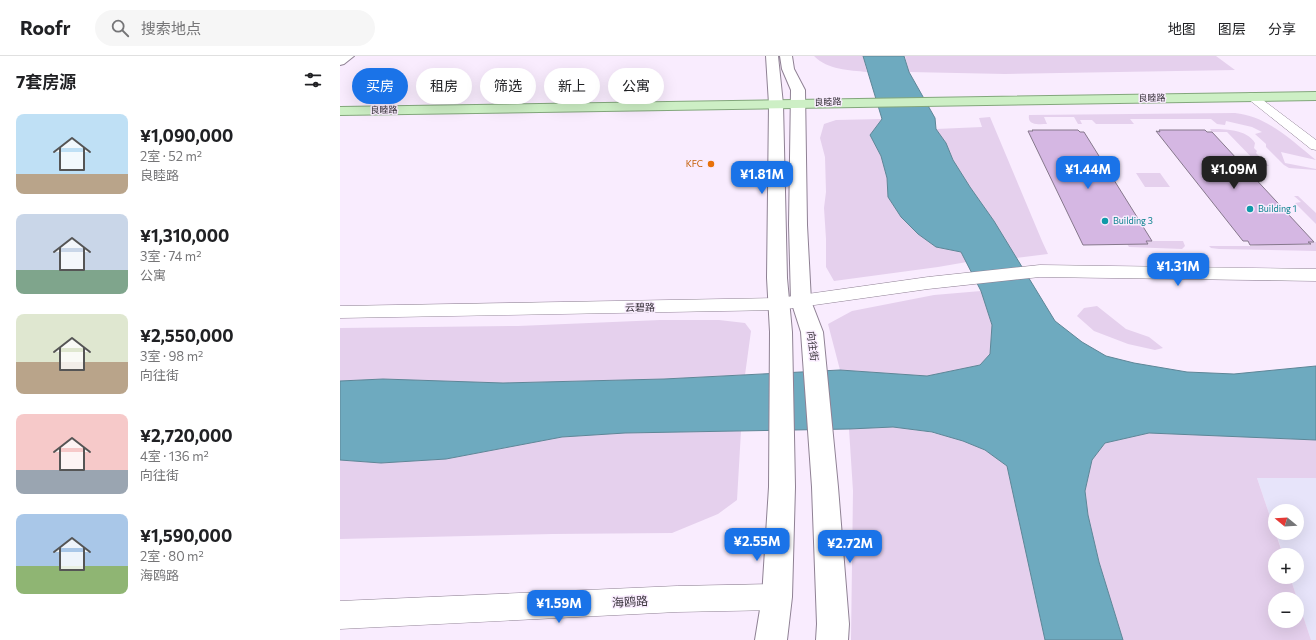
<!DOCTYPE html>
<html lang="zh">
<head>
<meta charset="utf-8">
<style>
	body { margin:0; font-family:Commissioner,"Noto Sans SC",sans-serif; background:#f6f6f6; color:#202124; height:100vh; display:flex; flex-direction:column; font-size:15px; white-space:nowrap }
	* { box-sizing:border-box; margin:0 }
	p { font-size:13px; color:#757577 }
	.icon { flex:none; width:22px; height:22px; fill:none; stroke:currentColor; stroke-width:2; stroke-linecap:round; stroke-linejoin:round }
	.map { position:relative; flex:1; overflow:hidden }
	.side { display:flex; flex-direction:column; background:#fff; width:340px }
	.side>* { flex:none }
	.banner { position:absolute; left:12px; top:12px; width:380px; height:36px; display:flex; gap:8px }
	.needle { width:26px; rotate:288deg }
	.buttons { position:absolute; left:928px; top:448px; display:grid; gap:8px }
	.buttons a { display:grid; place-items:center; width:36px; height:36px; border-radius:50%; background:#fff; box-shadow:0 4px 16px #0002; font-size:20px }
	.price { position:absolute; translate:-50% -34px; padding:0 9px; border-radius:8px; background:#1a73e8; color:#fff; font-size:13px; line-height:26px; filter:drop-shadow(0 1px 2px #0008) }
	.price::after { content:''; position:absolute; left:50%; top:24px; width:12px; height:9px; margin-left:-6px; background:inherit; clip-path:polygon(0 0,100% 0,50% 100%) }
	.price.selected { background:#222; color:#fff }
	ul { padding:0; list-style:none }
	li { display:flex; align-items:center; gap:12px; height:100px; padding:0 16px }
	li span { display:grid; place-items:center; flex:none; width:112px; height:80px; border-radius:8px; color:#555 }
	li>.icon { margin-inline-start:auto }
	span .icon { width:48px; height:48px; fill:#fffc; stroke-width:1 }
	li b { font-size:17px }
	h2 { display:flex; justify-content:space-between; align-items:center; height:48px; padding:0 16px; font-size:17px }
	.tag { padding:0 14px; border-radius:18px; background:#fff; box-shadow:0 4px 16px #0002; font-size:14px; line-height:36px }
	.tag.selected { background:#1a73e8; color:#fff }
	header { display:flex; align-items:center; gap:24px; box-sizing:border-box; height:56px; padding:0 20px; background:#fff; border-bottom:1px solid #e0e0e0 }
	header strong { font-size:19px }
	nav { display:flex; gap:22px; margin-inline-start:auto; font-size:14px }
	.search { width:280px; height:36px; background:#f6f6f6; display:flex; align-items:center; gap:10px; box-sizing:border-box; padding:0 14px; border-radius:22px; color:#757577; font-size:15px }
	main { display:flex; flex:1; min-height:0 }
	.map>svg:first-child { display:block }
	.industrial { fill:#e7e4fa }
	.green { fill:#e5d0ed; fill-rule:evenodd }
	.water { fill:#6eaabf; stroke:#5e8697 }
	.building { fill:#d5b7e3; stroke:#86788c }
	.lines { fill:none; stroke-linecap:round; stroke-linejoin:round }
	.minor-casing { stroke:#8f8194; stroke-width:1 }
	.tertiary-casing { stroke:#8f8194; stroke-width:2 }
	.primary-casing { stroke:#83a77c; stroke-width:2 }
	.minor { fill:#fff; fill-rule:evenodd }
	.tertiary { fill:#fff; fill-rule:evenodd }
	.primary { fill:#cdefc5; fill-rule:evenodd }
	.food-dot { fill:#e8710a; stroke:#f9ecfe; stroke-width:1.5 }
	.culture-dot { fill:#0f9aa8; stroke:#f9ecfe; stroke-width:1.5 }
	.labels { text-anchor:middle; stroke-width:3; stroke-linejoin:round; paint-order:stroke }
	.far-street-label { font-size:9px; fill:#39333b; stroke:#f9ecfe }
	.far-food-label { font-size:9px; fill:#c56008; stroke:#f9ecfe; text-anchor:end }
	.far-culture-label { font-size:9px; fill:#0d838f; stroke:#f9ecfe; text-anchor:start }
	.street-label { font-size:10px; fill:#39333b; stroke:#f9ecfe }
	.near-street-label { font-size:12px; fill:#39333b; stroke:#f9ecfe }
</style>
</head>
<body>
<header>
<strong>Roofr</strong>
<div class="search"><svg class="icon" aria-label="search" viewBox="0 0 24 24"><circle cx="10" cy="10" r="6"/><path d="M15 15l6 6"/></svg>搜索地点</div>
<nav><a>地图</a><a>图层</a><a>分享</a></nav>
</header>
<main>
<section class="side">
<h2>7套房源<svg class="icon" aria-label="filters" viewBox="0 0 24 24"><path d="M4 7h16M4 17h16"/><circle cx="9" cy="7" r="2"/><circle cx="15" cy="17" r="2"/></svg></h2>
<ul>
<li><span style="background:linear-gradient(#bfe0f5 75%,#b9a48a 0)"><svg class="icon" aria-label="home" viewBox="0 0 24 24"><path d="M3 11l9-7 9 7M6 9v11h12V9"/></svg></span><div><b>¥1,090,000</b><p>2室 · 52 m²</p><p>良睦路</p></div></li>
<li><span style="background:linear-gradient(#c9d6e8 70%,#7fa58c 0)"><svg class="icon" aria-label="home" viewBox="0 0 24 24"><path d="M3 11l9-7 9 7M6 9v11h12V9"/></svg></span><div><b>¥1,310,000</b><p>3室 · 74 m²</p><p>公寓</p></div></li>
<li><span style="background:linear-gradient(#dfe7d0 60%,#b9a48a 0)"><svg class="icon" aria-label="home" viewBox="0 0 24 24"><path d="M3 11l9-7 9 7M6 9v11h12V9"/></svg></span><div><b>¥2,550,000</b><p>3室 · 98 m²</p><p>向往街</p></div></li>
<li><span style="background:linear-gradient(#f6c9c9 70%,#9aa5b1 0)"><svg class="icon" aria-label="home" viewBox="0 0 24 24"><path d="M3 11l9-7 9 7M6 9v11h12V9"/></svg></span><div><b>¥2,720,000</b><p>4室 · 136 m²</p><p>向往街</p></div></li>
<li><span style="background:linear-gradient(#a9c7e8 65%,#8fb573 0)"><svg class="icon" aria-label="home" viewBox="0 0 24 24"><path d="M3 11l9-7 9 7M6 9v11h12V9"/></svg></span><div><b>¥1,590,000</b><p>2室 · 80 m²</p><p>海鸥路</p></div></li>
</ul>
</section>
<div class="map">
<svg width="976" height="584" viewBox="0 0 976 584">
	<rect width="100%" height="100%" fill="#f9ecfe"/>
	<path class="industrial" d="M 917,422 L 976,422 L 976,584 L 971,584 L 950,521 L 957,521 L 957,499 L 943,499 L 936,477 L 957,477 L 957,455 L 935,455 L 935,475 Z"/>
	<path class="green" d="M 474,0 L 523,0 L 527,16 C 509,14 488,14 474,0 Z
		M 565,0 L 876,0 L 895,14 L 665,18 L 569,16 Z
		M 895,57 C 927,60 951,84 976,104 L 941,96 L 945,107 L 976,113 L 976,114 L 949,112 L 944,109 L 926,91 L 926,88 L 915,78 L 922,76 L 912,71 L 886,65 L 885,69 L 877,68 L 871,63 L 790,63 L 794,68 L 756,68 L 752,64 L 740,64 L 742,68 L 738,68 L 734,61 L 704,61 L 707,68 C 700,68 687,70 689,59 Z
		M 650,61 L 702,185 L 708,198 L 676,202 L 654,165 L 630,131 L 613,104 L 606,87 L 596,73 L 642,71 L 639,62 Z
		M 542,63 L 530,79 L 541,100 L 547,122 L 548,141 L 561,161 L 596,191 L 621,196 L 627,206 L 598,211 L 494,225 L 486,211 L 486,183 L 484,152 L 486,136 L 485,101 L 480,82 L 484,68 L 496,64 Z
		M 870,73 C 884,73 907,73 915,87 L 914,92 L 917,95 L 916,97 L 929,110 L 920,110 L 887,76 L 872,76 Z
		M 796,117 L 820,117 L 830,131 L 805,131 Z
		M 954,140 L 958,140 L 976,157 L 976,168 L 955,147 L 961,146 Z
		M 806,185 L 843,185 L 845,190 L 842,193 L 789,191 L 787,188 L 807,188 Z
		M 947,185 L 951,189 L 970,189 L 969,186 L 976,186 L 976,195 L 879,193 L 871,192 L 869,190 L 911,190 Z
		M 641,235 L 652,269 L 650,298 L 640,309 L 587,320 L 500,314 L 488,268 L 512,255 L 594,239 Z
		M 757,250 L 786,273 L 809,281 L 823,292 L 815,294 L 788,288 L 754,275 L 737,260 L 744,252 Z
		M 320,264 L 379,264 L 405,267 L 411,275 L 405,319 L 324,323 L 163,327 L 43,323 L 0,325 L 0,272 L 178,270 Z
		M 553,371 C 584,375 616,379 644,394 C 652,398 660,405 667,410 L 705,584 L 511,584 L 513,435 L 509,373 Z
		M 401,375 L 397,444 L 378,458 L 332,477 L 213,478 L 0,483 L 0,404 L 41,407 L 106,403 L 222,381 L 285,377 Z
		M 809,377 L 976,384 L 976,422 L 917,422 L 943,499 L 935,499 L 935,521 L 950,521 L 971,584 L 783,584 L 759,506 L 748,459 L 745,435 L 752,404 L 765,387 ZM 935,543 L 957,543 L 957,565 L 935,565 Z"/>
	<path class="water" d="M 523,0 L 564,0 L 569,16 L 595,62 L 596,73 L 606,87 L 613,104 L 630,131 L 654,165 L 715,265 L 742,286 L 766,300 L 794,307 L 847,316 L 894,318 L 976,310 L 976,384 L 809,377 L 765,387 L 752,404 L 745,435 L 748,459 L 759,506 L 783,584 L 705,584 L 667,410 L 645,394 L 623,385 L 592,376 L 553,371 L 509,373 L 285,377 L 222,381 L 106,403 L 41,407 L 0,404 L 0,325 L 43,323 L 163,327 L 324,323 L 500,314 L 587,320 L 640,309 L 650,298 L 652,269 L 641,235 L 621,196 L 596,191 L 578,178 L 561,161 L 548,141 L 547,122 L 541,100 L 530,79 L 542,63 Z"/>
	<path class="building" d="M 692,74 L 738,74 L 740,76 L 744,76 L 812,185 L 806,185 L 808,188 L 743,189 L 688,75 L 693,75 Z
		M 819,74 L 865,74 L 867,76 L 872,76 L 974,186 L 968,186 L 971,188 L 910,189 L 908,185 L 903,185 L 816,75 L 820,76 Z"/>
	<g class="lines">
		<g class="minor-casing">
			<path id="minor" d="M 911,37 L 915,38 L 976,84 L 976,94 L 971,93 L 907,42 L 905,40 L 907,38 Z
				M 700,209 L 976,213 L 976,225 L 700,221 L 588,233 L 439,254 L 0,262 L 0,250 L 439,242 L 588,221 Z
				M 437,528 L 446,532 L 450,541 L 446,550 L 437,554 L 337,556 L 0,573 L 0,545 L 337,530 Z"/>
		</g>
		<g class="tertiary-casing">
			<path id="tertiary" d="M 0,0 L 14,0 L 4,8 L 0,9 Z
				M 426,0 L 438,0 L 443,48 L 447,222 L 452,276 L 455,431 L 452,541 L 447,584 L 415,584 L 422,541 L 429,431 L 430,276 L 427,222 L 429,48 Z
				M 440,0 L 452,0 L 454,13 L 465,34 L 467,169 L 471,245 L 483,276 L 498,431 L 509,568 L 508,584 L 476,584 L 477,568 L 472,431 L 461,276 L 451,245 L 449,169 L 451,34 L 442,13 Z"/>
		</g>
		<g class="primary-casing">
			<path id="primary" d="M 976,36 L 976,44 L 0,59 L 0,51 Z"/>
		</g>
		<use href="#minor" class="minor"/>
		<use href="#tertiary" class="tertiary"/>
		<use href="#primary" class="primary"/>
	</g>
	<circle class="food-dot" cx="371" cy="108" r="4"/>
	<g class="culture-dot">
		<circle cx="910" cy="153" r="4"/>
		<circle cx="765" cy="165" r="4"/>
	</g>
	<g class="labels">
		<g class="far-street-label">
			<text transform="translate(812 42) rotate(-1)" y="3">良睦路</text>
			<text transform="translate(488 46) rotate(-2)" y="3">良睦路</text>
			<text transform="translate(44 54) rotate(-1)" y="3">良睦路</text>
		</g>
		<g class="far-food-label">
			<text x="363" y="111">KFC</text>
		</g>
		<g class="far-culture-label">
			<text x="918" y="156">Building 1</text>
			<text x="773" y="168">Building 3</text>
		</g>
		<g class="street-label">
			<text transform="translate(300 251) rotate(-1)" y="4">云碧路</text>
			<text transform="translate(473 290) rotate(83)" y="4">向往街</text>
		</g>
		<g class="near-street-label">
			<text transform="translate(290 546) rotate(-3)" y="4">海鸥路</text>
		</g>
	</g>
</svg>
<div class="buttons">
<a><svg class="needle" viewBox="-14 -14 28 28"><path d="M0-13l5 13h-10z" fill="#e53935"/><path d="M0 13l5-13h-10z" fill="#757577"/></svg></a>
<a>+</a>
<a>−</a>
</div>
<b class="price" style="left:748px;top:134px">¥1.44M</b>
<b class="price selected" style="left:894px;top:134px">¥1.09M</b>
<b class="price" style="left:422px;top:139px">¥1.81M</b>
<b class="price" style="left:838px;top:231px">¥1.31M</b>
<b class="price" style="left:417px;top:506px">¥2.55M</b>
<b class="price" style="left:510px;top:508px">¥2.72M</b>
<b class="price" style="left:219px;top:568px">¥1.59M</b>
<div class="banner">
<a class="tag selected">买房</a>
<a class="tag">租房</a>
<a class="tag">筛选</a>
<a class="tag">新上</a>
<a class="tag">公寓</a>
</div>
</div>
</main>
</body>
</html>
